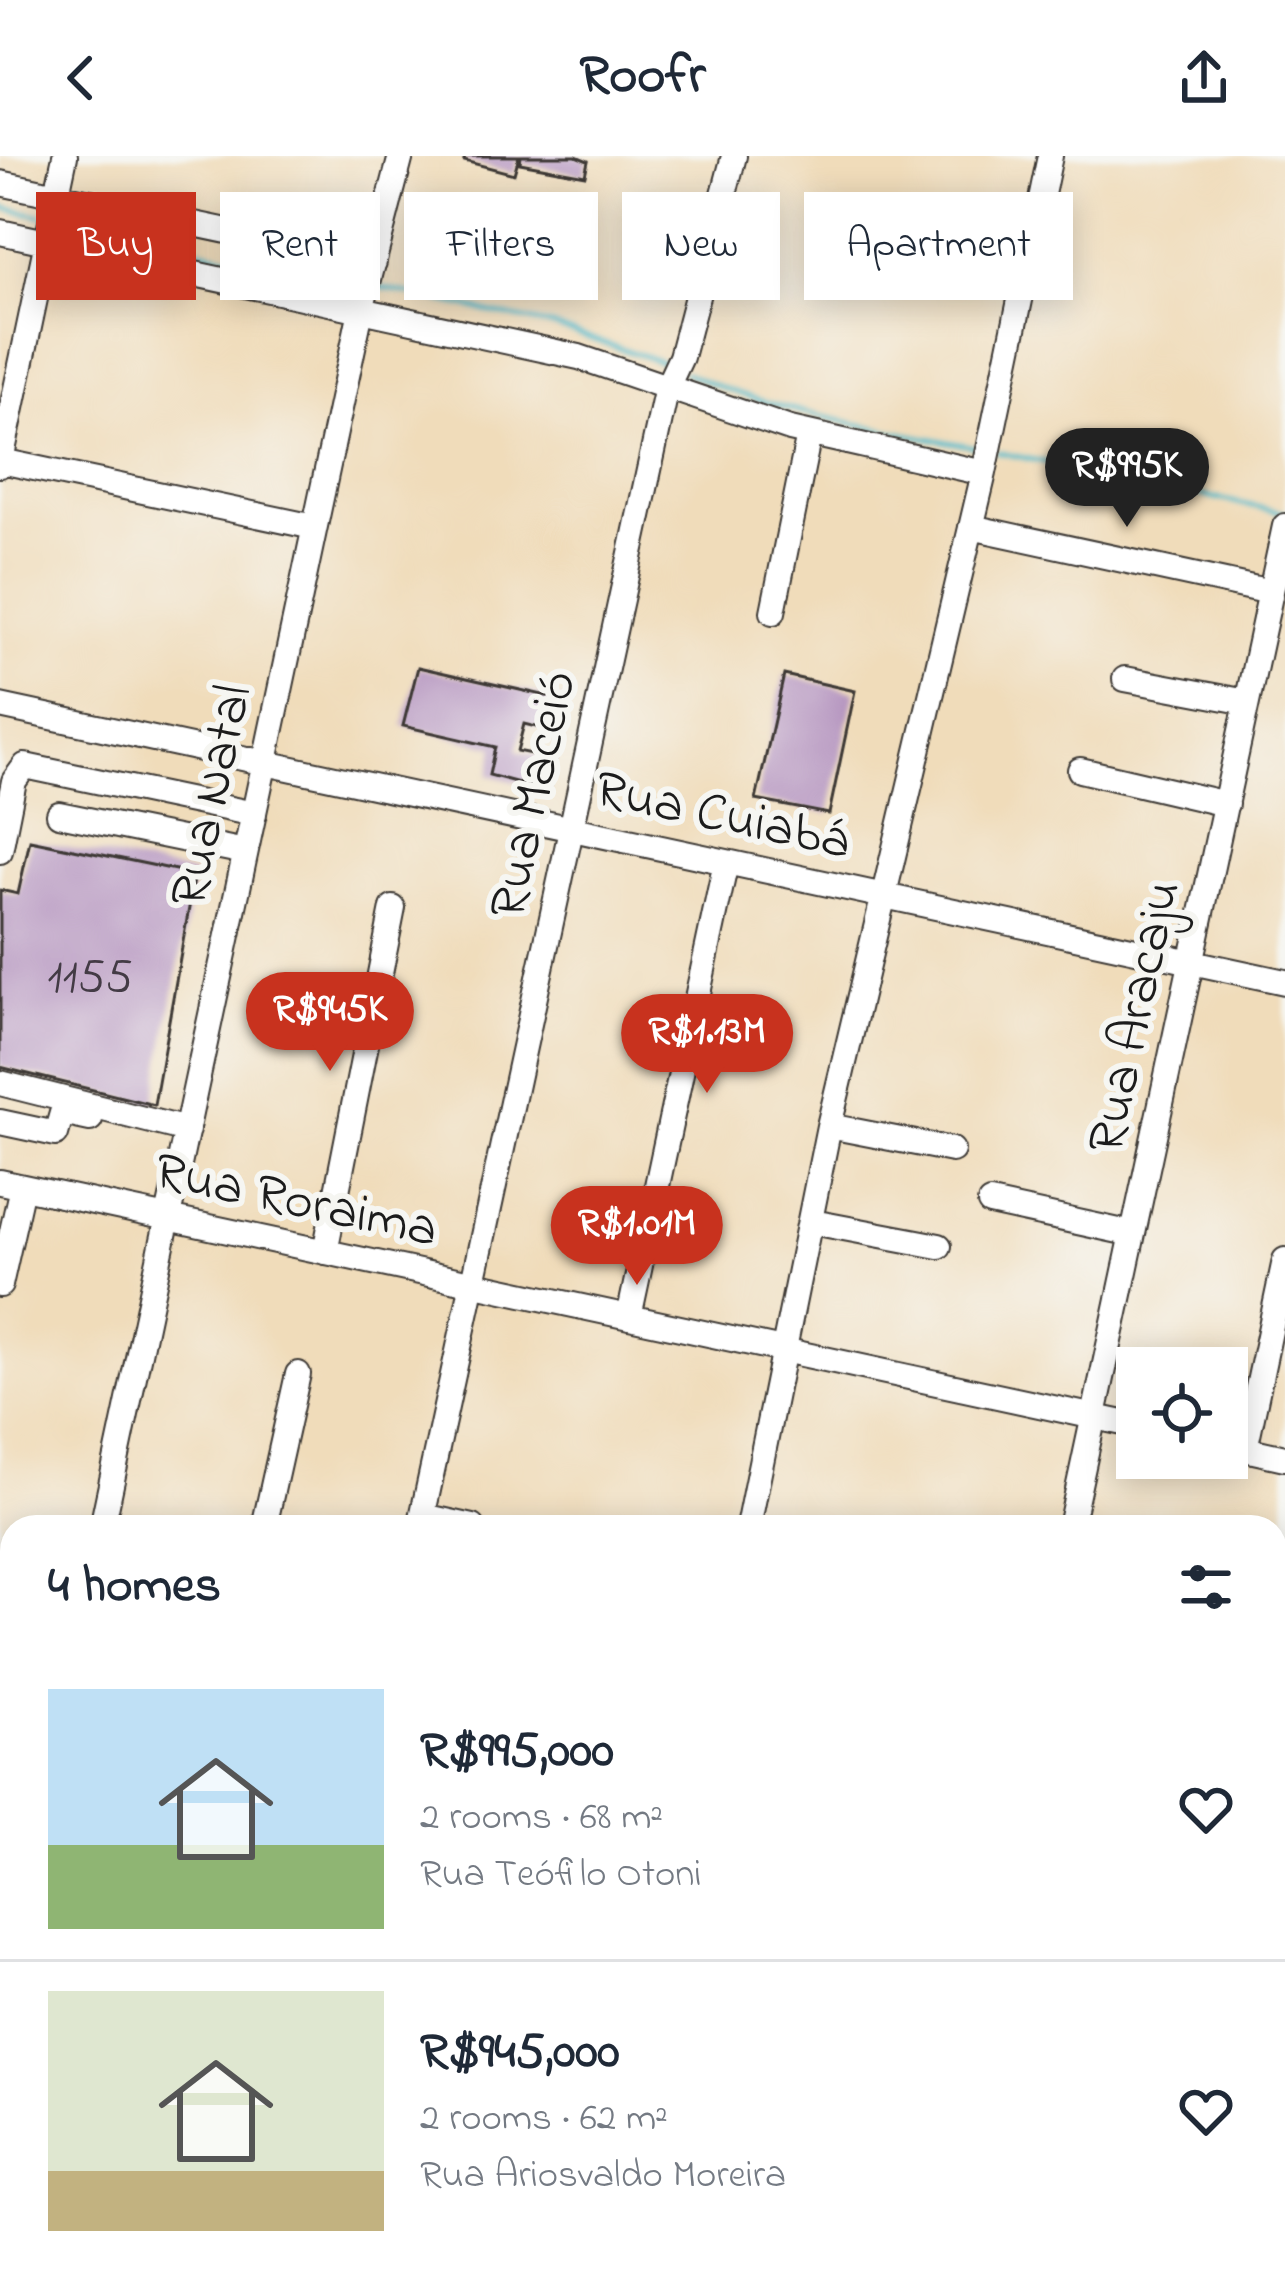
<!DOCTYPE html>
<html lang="en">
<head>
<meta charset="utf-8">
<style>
	body { margin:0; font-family:"Indie Flower",sans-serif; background:#f6f6f7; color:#1f2937; height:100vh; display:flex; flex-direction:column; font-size:45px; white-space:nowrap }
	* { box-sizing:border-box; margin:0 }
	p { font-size:39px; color:#747a83 }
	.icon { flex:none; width:66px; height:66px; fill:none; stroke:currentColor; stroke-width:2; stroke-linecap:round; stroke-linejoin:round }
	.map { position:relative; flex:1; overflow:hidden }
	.sheet { position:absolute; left:0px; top:1359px; width:1287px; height:771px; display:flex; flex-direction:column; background:#fff; border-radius:36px 36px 0 0; box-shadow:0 6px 30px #0003 }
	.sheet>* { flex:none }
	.banner { position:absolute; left:36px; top:36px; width:1215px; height:108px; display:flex; gap:24px }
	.tools { position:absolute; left:1116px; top:1191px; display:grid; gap:24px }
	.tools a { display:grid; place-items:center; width:132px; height:132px; border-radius:0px; background:#fff; box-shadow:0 6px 30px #0003; font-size:60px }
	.price { position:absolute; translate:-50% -102px; padding:0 27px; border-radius:42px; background:#c8321e; color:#fff; font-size:39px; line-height:78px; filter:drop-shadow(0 3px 6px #0008) }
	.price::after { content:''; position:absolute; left:50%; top:72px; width:36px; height:27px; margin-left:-18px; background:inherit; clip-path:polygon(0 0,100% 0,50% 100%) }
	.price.active { background:#222; color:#fff }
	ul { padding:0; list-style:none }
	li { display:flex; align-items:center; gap:36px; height:300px; padding:0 48px }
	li+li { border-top:3px solid #e0e1e3 }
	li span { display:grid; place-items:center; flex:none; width:336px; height:240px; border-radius:0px; color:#555 }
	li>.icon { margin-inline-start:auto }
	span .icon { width:144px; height:144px; fill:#fffc; stroke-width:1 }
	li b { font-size:51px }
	h2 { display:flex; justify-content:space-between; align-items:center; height:144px; padding:0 48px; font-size:51px }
	.pill { padding:0 42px; border-radius:0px; background:#fff; box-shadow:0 6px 30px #0003; font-size:42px; line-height:108px }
	.pill.active { background:#c8321e; color:#fff }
	header { display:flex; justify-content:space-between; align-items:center; height:156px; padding:0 48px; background:#fff; font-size:54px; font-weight:700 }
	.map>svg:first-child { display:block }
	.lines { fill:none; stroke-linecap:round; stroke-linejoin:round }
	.stream { stroke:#4fbbca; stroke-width:4.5 }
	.building { fill:#b798c1 }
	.minor-casing { stroke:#3c3934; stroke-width:28 }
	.path { stroke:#3c3934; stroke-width:3; stroke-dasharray:3 9; stroke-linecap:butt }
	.minor { stroke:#fff; stroke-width:24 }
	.labels { text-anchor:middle; stroke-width:12; stroke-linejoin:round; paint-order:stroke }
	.number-label { font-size:48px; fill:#433b45 }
	.street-label { font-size:54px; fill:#1c1c1c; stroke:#f6f6f2 }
</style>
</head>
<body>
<header><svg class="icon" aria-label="back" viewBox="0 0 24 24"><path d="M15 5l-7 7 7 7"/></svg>Roofr<svg class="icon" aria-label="share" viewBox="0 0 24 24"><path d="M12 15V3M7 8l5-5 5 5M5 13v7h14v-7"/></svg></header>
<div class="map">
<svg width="1285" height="2128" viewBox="0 0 1285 2128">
	<rect width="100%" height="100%" fill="#f6f6f2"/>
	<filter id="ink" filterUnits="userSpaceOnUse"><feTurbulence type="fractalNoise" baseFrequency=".00833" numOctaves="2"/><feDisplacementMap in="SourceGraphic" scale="24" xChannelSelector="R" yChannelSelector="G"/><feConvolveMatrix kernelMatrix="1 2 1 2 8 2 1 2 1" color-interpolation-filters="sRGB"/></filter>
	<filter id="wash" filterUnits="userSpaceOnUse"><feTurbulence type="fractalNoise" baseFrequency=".004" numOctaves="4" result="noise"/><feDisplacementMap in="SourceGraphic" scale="48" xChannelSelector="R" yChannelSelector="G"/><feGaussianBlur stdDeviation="2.7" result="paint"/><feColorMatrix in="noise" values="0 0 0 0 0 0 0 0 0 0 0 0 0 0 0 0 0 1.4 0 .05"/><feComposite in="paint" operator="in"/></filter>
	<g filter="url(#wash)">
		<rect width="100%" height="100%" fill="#f0dcba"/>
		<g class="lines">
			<path class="stream" d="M 0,51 L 44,60
				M 61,64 L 361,128
				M 378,131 L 552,170 L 668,208
				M 684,216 C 775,258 882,272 980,292
				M 997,296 L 1285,357"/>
		</g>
		<g id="blocks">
			<path class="building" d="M 465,0 L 519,0 L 514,18 L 464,5 Z
				M 521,0 L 576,0 L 588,5 L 585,19 L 520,7 Z
				M 418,511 L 569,545 L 561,577 L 524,568 L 517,595 L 556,603 L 549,635 L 489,619 L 495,591 L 403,570 Z
				M 784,519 L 855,535 L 829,658 L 756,644 Z
				M 30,684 L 195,718 L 154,949 L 0,911 L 0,734 L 18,738 Z"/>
		</g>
	</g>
	<g filter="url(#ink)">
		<use href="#blocks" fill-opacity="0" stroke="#3c3934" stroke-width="3"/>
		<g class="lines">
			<g class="minor-casing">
				<path id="minor" d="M 0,27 L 374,106
					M 0,76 L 579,201 L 790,273 L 984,317
					M 1,305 L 314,371
					M 0,309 L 65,0
					M 971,371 L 1271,436
					M 773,456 L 809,278
					M 1125,523 L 1247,546
					M 0,550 L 1285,826
					M 1080,614 L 1226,648
					M 59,658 L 245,696
					M 0,695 L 14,625 L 25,610 L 254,658
					M 0,927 L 187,974
					M 0,966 L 56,978 L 62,957 L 90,963
					M 829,970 L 952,994
					M 0,1026 L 1137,1270
					M 990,1047 L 1133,1078
					M 812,1066 L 939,1090
					M 325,1096 L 393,752
					M 0,1129 L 22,1031
					M 629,1161 L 726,706
					M 1227,1289 L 1285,1302
					M 1245,1293 L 1285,1104
					M 423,1360 L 473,1371
					M 102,1371 L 361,154 L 401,0
					M 264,1371 L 298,1218
					M 420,1371 L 667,231 L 681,201 L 734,0
					M 748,1371 L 829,970 L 984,317 L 1050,0
					M 1070,1371 L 1285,370
					M 0,1511 L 12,1514
					M 1275,1544 L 1285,1546
					M 1275,1795 L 1285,1745
					M 1275,1822 L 1285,1810
					M 0,1854 L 12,1797
					M 1275,1868 L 1285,1839
					M 0,1993 L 12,1996
					M 1275,2027 L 1285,1980
					M 101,2128 L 103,2118
					M 256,2128 L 258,2118
					M 1146,2128 L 1148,2118
					M 1189,2128 L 1191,2118
					M 1214,2128 L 1216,2118
					M 1253,2128 L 1256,2118"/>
			</g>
			<path class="path" d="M 1275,1926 L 1284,1886"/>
			<use href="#minor" class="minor"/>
		</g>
	</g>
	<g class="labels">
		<g class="number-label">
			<text x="90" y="835">1155</text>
		</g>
		<g class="street-label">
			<text transform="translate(530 638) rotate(-78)" y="19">Rua Maceió</text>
			<text transform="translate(208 639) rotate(-78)" y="19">Rua Natal</text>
			<text transform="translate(723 656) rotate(12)" y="19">Rua Cuiabá</text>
			<text transform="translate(1131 860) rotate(-78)" y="19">Rua Aracaju</text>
			<text transform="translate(297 1041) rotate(12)" y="19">Rua Roraima</text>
		</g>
	</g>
</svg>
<div class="tools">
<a><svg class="icon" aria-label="locate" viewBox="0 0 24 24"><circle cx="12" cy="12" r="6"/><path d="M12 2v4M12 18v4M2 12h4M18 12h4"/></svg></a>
</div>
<b class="price active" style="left:1127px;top:374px">R$995K</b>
<b class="price" style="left:330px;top:918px">R$945K</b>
<b class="price" style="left:707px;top:940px">R$1.13M</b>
<b class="price" style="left:637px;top:1132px">R$1.01M</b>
<div class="banner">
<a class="pill active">Buy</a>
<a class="pill">Rent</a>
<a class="pill">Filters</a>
<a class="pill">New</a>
<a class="pill">Apartment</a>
</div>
<section class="sheet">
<h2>4 homes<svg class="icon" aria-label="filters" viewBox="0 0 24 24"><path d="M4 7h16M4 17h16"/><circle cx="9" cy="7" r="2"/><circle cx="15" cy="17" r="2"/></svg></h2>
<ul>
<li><span style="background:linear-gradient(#bfe0f5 65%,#8fb573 0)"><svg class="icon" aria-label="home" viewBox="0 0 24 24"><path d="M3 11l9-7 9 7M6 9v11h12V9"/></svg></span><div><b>R$995,000</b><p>2 rooms · 68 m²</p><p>Rua Teófilo Otoni</p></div><svg class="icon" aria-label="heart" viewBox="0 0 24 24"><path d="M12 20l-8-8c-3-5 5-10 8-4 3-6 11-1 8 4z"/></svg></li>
<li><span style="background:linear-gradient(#dfe7d0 75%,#c2b280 0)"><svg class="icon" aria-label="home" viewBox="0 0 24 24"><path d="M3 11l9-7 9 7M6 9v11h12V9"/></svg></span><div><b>R$945,000</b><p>2 rooms · 62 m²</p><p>Rua Ariosvaldo Moreira</p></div><svg class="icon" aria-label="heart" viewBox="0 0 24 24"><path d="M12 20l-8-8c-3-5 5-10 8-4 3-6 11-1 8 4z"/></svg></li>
</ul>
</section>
</div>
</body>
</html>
